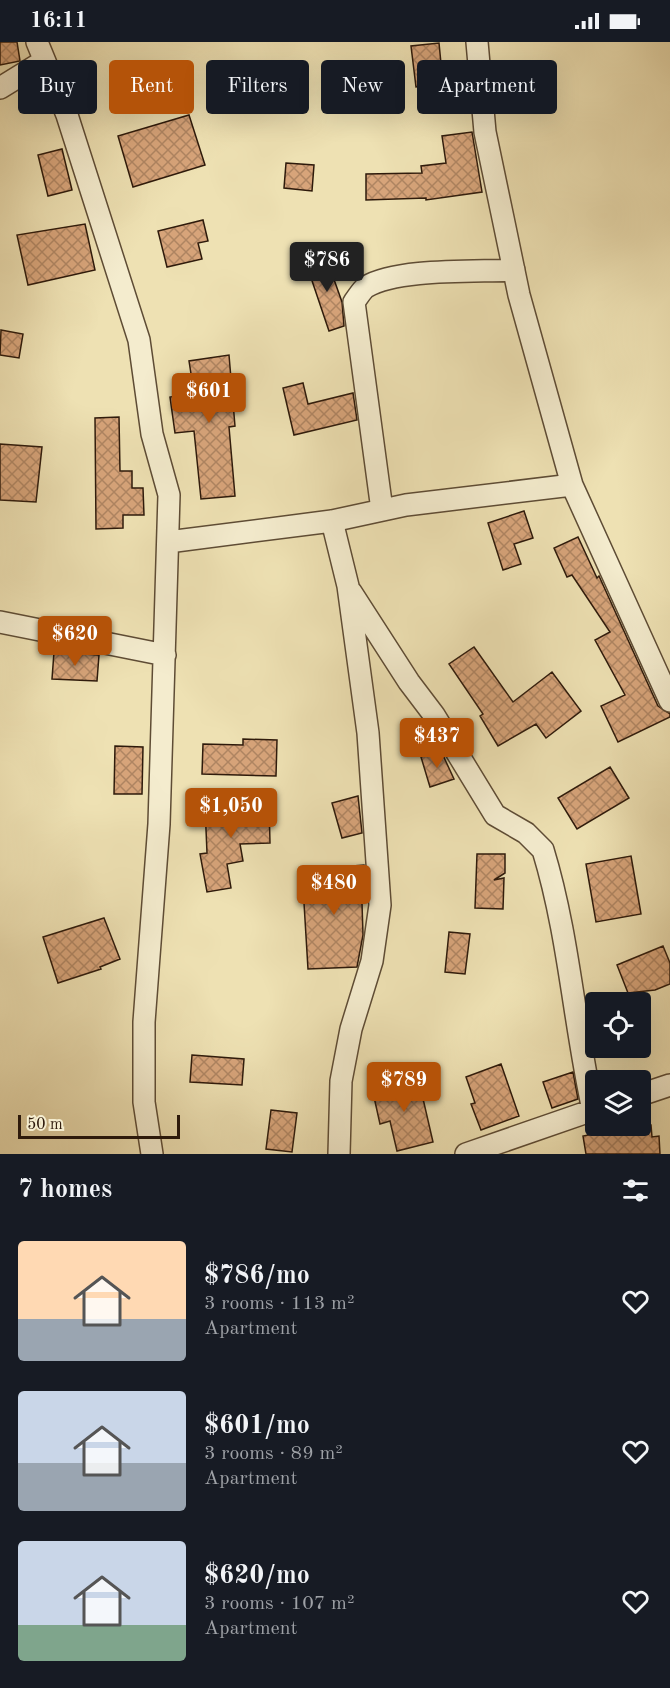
<!DOCTYPE html>
<html lang="en">
<head>
<meta charset="utf-8">
<style>
	body { margin:0; font-family:"Old Standard TT",serif; background:#20242c; color:#f1f3f6; height:100vh; display:flex; flex-direction:column; font-size:22px; white-space:nowrap }
	* { box-sizing:border-box; margin:0 }
	p { font-size:20px; color:#9ea1a6 }
	.icon { flex:none; width:33px; height:33px; fill:none; stroke:currentColor; stroke-width:2; stroke-linecap:round; stroke-linejoin:round }
	.map { position:relative; height:1112px; overflow:hidden }
	.sheet { display:flex; flex-direction:column; background:#171b24; flex:1 }
	.sheet>* { flex:none }
	.banner { position:absolute; left:18px; top:18px; width:634px; height:54px; display:flex; gap:12px }
	.tools { position:absolute; left:585px; top:950px; display:grid; gap:12px }
	.tools a { display:grid; place-items:center; width:66px; height:66px; border-radius:6px; background:#171b24; box-shadow:0 6px 24px #0002; font-size:30px }
	.scale { position:absolute; left:18px; bottom:15px; width:162px; box-sizing:border-box; padding-left:6px; border:3px solid #2e1a0b; border-top:0; font-size:16px; line-height:21px; white-space:nowrap; color:#2e1a0b; -webkit-text-stroke:4px #f4ecce; paint-order:stroke }
	.price { position:absolute; translate:-50% -51px; padding:0 14px; border-radius:6px; background:#b45309; color:#fff; font-size:20px; line-height:39px; filter:drop-shadow(0 2px 3px #0008) }
	.price::after { content:''; position:absolute; left:50%; top:36px; width:18px; height:14px; margin-left:-9px; background:inherit; clip-path:polygon(0 0,100% 0,50% 100%) }
	.price.selected { background:#222; color:#fff }
	ul { padding:0; list-style:none }
	li { display:flex; align-items:center; gap:18px; height:150px; padding:0 18px }
	li span { display:grid; place-items:center; flex:none; width:168px; height:120px; border-radius:6px; color:#555 }
	li>.icon { margin-inline-start:auto }
	span .icon { width:72px; height:72px; fill:#fffc; stroke-width:1 }
	li b { font-size:26px }
	h2 { display:flex; justify-content:space-between; align-items:center; height:72px; padding:0 18px; font-size:26px }
	.pill { padding:0 21px; border-radius:6px; background:#171b24; box-shadow:0 6px 24px #0002; font-size:21px; line-height:54px }
	.pill.selected { background:#b45309; color:#fff }
	.status { display:flex; justify-content:space-between; align-items:center; height:42px; padding:0 30px; background:#171b24; direction:ltr }
	.status svg { height:16px; fill:currentColor }
	.map>svg:first-child { display:block }
	.building { fill:url(#building-cross-hatch); stroke:#2e1a0b; stroke-width:1.5 }
	.lines { fill:none; stroke-linecap:round; stroke-linejoin:round }
	.street-casing { stroke:#5e4c35; stroke-width:24 }
	.street { stroke:#f4ecce; stroke-width:21 }
</style>
</head>
<body>
<div class="status"><b>16:11</b><svg viewBox="0 0 49 12"><path d="M0 12V9h3v3zM5 12V6h3v6zM10 12V3h3v9zM15 12V0h3v12zM26 1h20v11H26zM47 4h2v5h-2z"/></svg></div>
<div class="map">
<svg width="670" height="1112" viewBox="0 0 670 1112">
	<defs>
		<pattern id="building-cross-hatch" width="8" height="8" patternUnits="userSpaceOnUse" patternTransform="scale(1.5)"><rect width="8" height="8" fill="#d7a47a"/><path d="M0 0l8 8M0 8l8-8" fill="none" stroke="#af8562"/></pattern>
	</defs>
	<rect width="100%" height="100%" fill="#eee1b3"/>
	<filter id="stains"><feTurbulence type="fractalNoise" baseFrequency=".00333" numOctaves="4"/><feColorMatrix values="0 0 0 0 .2 0 0 0 0 .09 0 0 0 0 .02 0 0 0 .5 -.17"/></filter>
	<radialGradient id="worn" r=".72"><stop offset=".6" stop-color="#630" stop-opacity="0"/><stop offset="1" stop-color="#630" stop-opacity=".3"/></radialGradient>
	<path class="building" d="M 0,0 L 17,0 L 20,19 L 0,23 Z
		M 439,1 L 443,42 L 416,45 L 411,4 Z
		M 189,73 L 205,123 L 133,145 L 118,94 Z
		M 472,90 L 482,150 L 426,158 L 426,156 L 366,158 L 366,132 L 422,131 L 421,124 L 446,121 L 442,94 Z
		M 62,107 L 72,148 L 48,154 L 38,113 Z
		M 286,121 L 314,123 L 312,149 L 284,146 Z
		M 203,178 L 208,199 L 198,201 L 202,217 L 167,225 L 158,189 Z
		M 85,182 L 95,228 L 28,243 L 17,193 Z
		M 326,215 L 342,260 L 344,284 L 329,289 L 306,221 Z
		M 1,288 L 23,292 L 19,316 L 0,313 Z
		M 229,313 L 235,384 L 229,385 L 235,454 L 201,457 L 194,389 L 175,391 L 170,355 L 194,351 L 189,319 Z
		M 303,341 L 308,362 L 353,351 L 357,378 L 294,393 L 283,346 Z
		M 119,375 L 120,429 L 132,429 L 132,446 L 143,446 L 144,473 L 123,473 L 123,486 L 96,487 L 95,376 Z
		M 0,402 L 42,405 L 36,460 L 0,458 Z
		M 524,469 L 533,496 L 514,502 L 521,522 L 503,528 L 488,481 Z
		M 578,495 L 597,536 L 599,534 L 658,664 L 670,672 L 670,675 L 618,700 L 601,664 L 625,653 L 595,598 L 610,590 L 572,533 L 567,535 L 554,506 Z
		M 474,605 L 513,660 L 552,630 L 581,669 L 546,696 L 536,682 L 498,704 L 480,674 L 483,672 L 449,622 Z
		M 54,610 L 99,613 L 97,639 L 52,637 Z
		M 243,697 L 277,698 L 276,734 L 202,732 L 203,702 L 243,703 Z
		M 115,704 L 143,705 L 142,752 L 114,752 Z
		M 441,709 L 454,737 L 430,745 L 421,715 Z
		M 610,725 L 629,756 L 577,787 L 558,756 Z
		M 358,754 L 362,791 L 342,796 L 332,761 Z
		M 269,761 L 270,801 L 240,802 L 243,819 L 227,822 L 231,846 L 207,850 L 200,812 L 207,811 L 205,764 Z
		M 477,812 L 505,812 L 505,831 L 494,838 L 504,836 L 503,867 L 475,866 Z
		M 631,814 L 641,872 L 596,880 L 586,822 Z
		M 364,823 L 367,860 L 362,861 L 363,893 L 357,925 L 308,927 L 302,828 Z
		M 104,876 L 120,917 L 100,925 L 101,927 L 58,941 L 43,895 Z
		M 449,890 L 470,892 L 465,932 L 445,930 Z
		M 663,904 L 670,921 L 670,942 L 655,948 L 628,951 L 617,923 Z
		M 192,1013 L 244,1017 L 242,1043 L 190,1040 Z
		M 501,1022 L 519,1074 L 481,1088 L 471,1062 L 475,1061 L 466,1035 Z
		M 573,1030 L 578,1057 L 552,1066 L 543,1040 Z
		M 418,1035 L 433,1100 L 397,1109 L 390,1079 L 380,1082 L 372,1046 Z
		M 271,1068 L 297,1071 L 292,1110 L 266,1107 Z
		M 624,1083 L 651,1083 L 652,1095 L 659,1094 L 660,1112 L 586,1112 L 583,1094 L 624,1086 Z"/>
	<g class="lines">
		<g class="street-casing">
			<path id="street" d="M 37,0 L 67,73 L 139,298 L 152,392 L 169,453 L 159,782 L 144,980 L 144,1060 L 152,1112
				M 477,0 L 485,90 L 503,176 L 519,253 L 572,443 L 670,659
				M 0,46 L 44,19
				M 382,468 L 354,260 C 358,255 361,249 366,245 C 397,226 476,230 514,228
				M 332,479 L 348,544 L 368,691 L 380,863 L 372,919 L 351,987 L 341,1039 L 339,1112
				M 168,500 L 332,479 L 406,463 L 572,443
				M 351,550 L 409,640 L 434,673 L 495,773 L 526,791 L 543,808 C 569,893 574,982 593,1068
				M 0,580 L 165,613
				M 640,1053 L 670,1043
				M 466,1112 L 596,1067"/>
		</g>
		<use href="#street" class="street"/>
	</g>
	<rect width="100%" height="100%" filter="url(#stains)"/>
	<rect width="100%" height="100%" fill="url(#worn)"/>
</svg>
<div class="tools">
<a><svg class="icon" aria-label="locate" viewBox="0 0 24 24"><circle cx="12" cy="12" r="6"/><path d="M12 2v4M12 18v4M2 12h4M18 12h4"/></svg></a>
<a><svg class="icon" aria-label="layers" viewBox="0 0 24 24"><path d="M12 4l9 5-9 5-9-5zM3 14l9 5 9-5"/></svg></a>
</div>
<div class="scale">50 m</div>
<b class="price selected" style="left:327px;top:251px">$786</b>
<b class="price" style="left:209px;top:382px">$601</b>
<b class="price" style="left:75px;top:625px">$620</b>
<b class="price" style="left:437px;top:727px">$437</b>
<b class="price" style="left:231px;top:797px">$1,050</b>
<b class="price" style="left:334px;top:874px">$480</b>
<b class="price" style="left:404px;top:1071px">$789</b>
<div class="banner">
<a class="pill">Buy</a>
<a class="pill selected">Rent</a>
<a class="pill">Filters</a>
<a class="pill">New</a>
<a class="pill">Apartment</a>
</div>
</div>
<section class="sheet">
<h2>7 homes<svg class="icon" aria-label="filters" viewBox="0 0 24 24"><path d="M4 7h16M4 17h16"/><circle cx="9" cy="7" r="2"/><circle cx="15" cy="17" r="2"/></svg></h2>
<ul>
<li><span style="background:linear-gradient(#ffd9b3 65%,#9aa5b1 0)"><svg class="icon" aria-label="home" viewBox="0 0 24 24"><path d="M3 11l9-7 9 7M6 9v11h12V9"/></svg></span><div><b>$786/mo</b><p>3 rooms · 113 m²</p><p>Apartment</p></div><svg class="icon" aria-label="heart" viewBox="0 0 24 24"><path d="M12 20l-8-8c-3-5 5-10 8-4 3-6 11-1 8 4z"/></svg></li>
<li><span style="background:linear-gradient(#c9d6e8 60%,#9aa5b1 0)"><svg class="icon" aria-label="home" viewBox="0 0 24 24"><path d="M3 11l9-7 9 7M6 9v11h12V9"/></svg></span><div><b>$601/mo</b><p>3 rooms · 89 m²</p><p>Apartment</p></div><svg class="icon" aria-label="heart" viewBox="0 0 24 24"><path d="M12 20l-8-8c-3-5 5-10 8-4 3-6 11-1 8 4z"/></svg></li>
<li><span style="background:linear-gradient(#c9d6e8 70%,#7fa58c 0)"><svg class="icon" aria-label="home" viewBox="0 0 24 24"><path d="M3 11l9-7 9 7M6 9v11h12V9"/></svg></span><div><b>$620/mo</b><p>3 rooms · 107 m²</p><p>Apartment</p></div><svg class="icon" aria-label="heart" viewBox="0 0 24 24"><path d="M12 20l-8-8c-3-5 5-10 8-4 3-6 11-1 8 4z"/></svg></li>
</ul>
</section>
</body>
</html>
